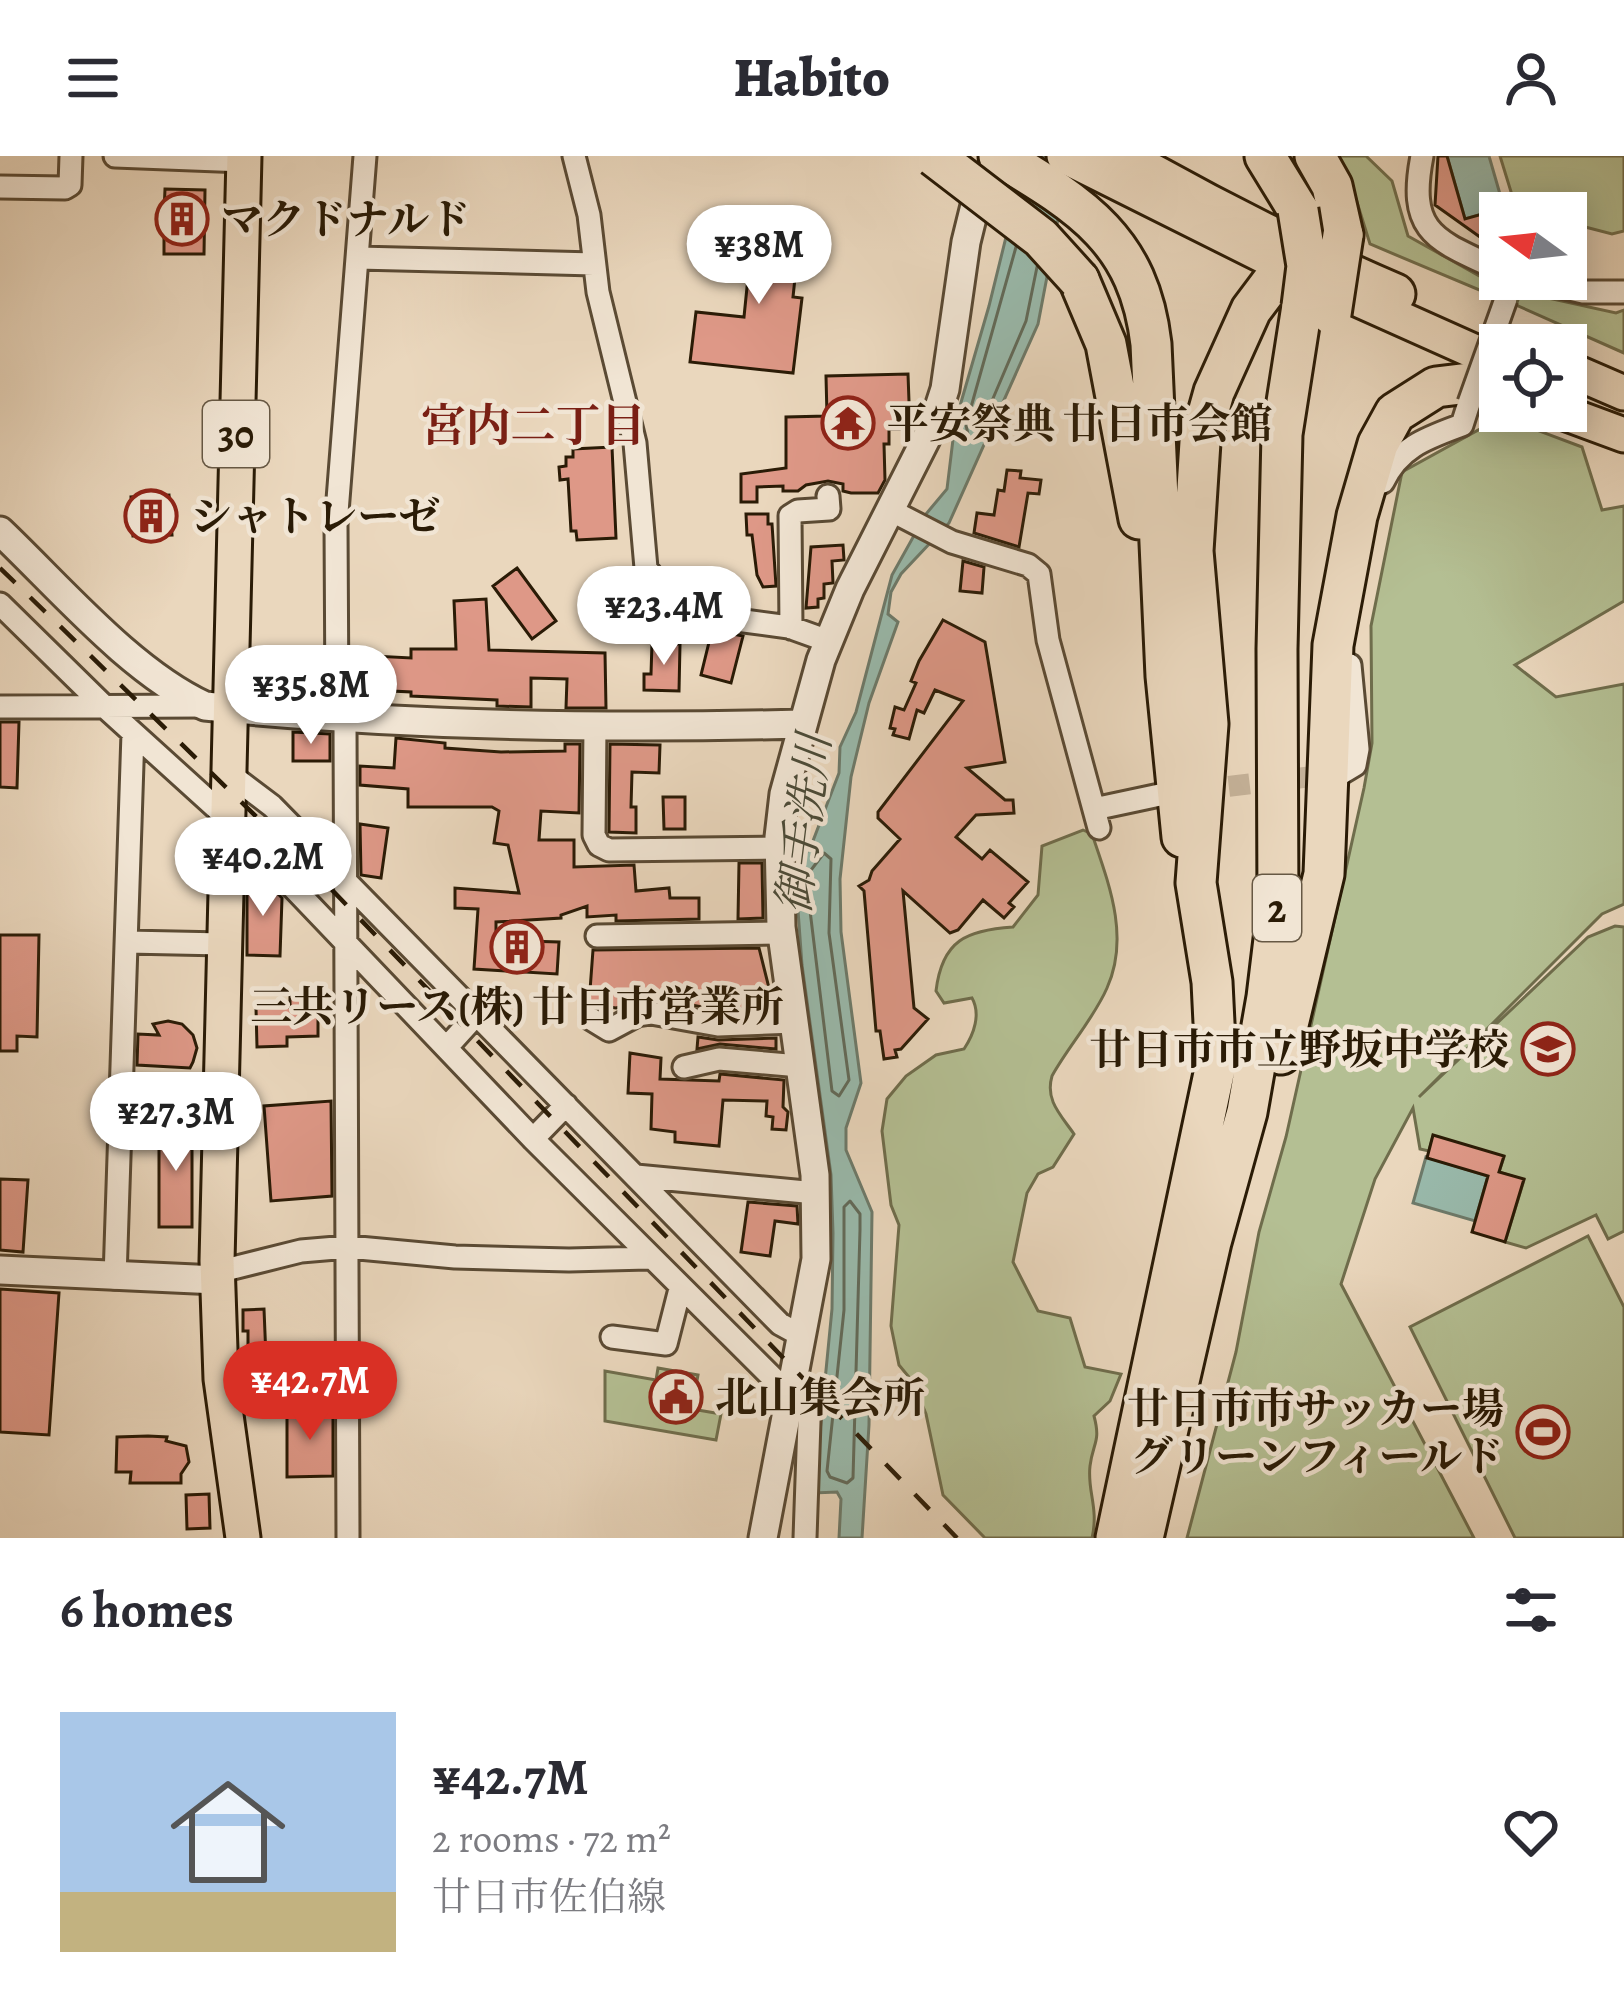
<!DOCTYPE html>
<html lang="en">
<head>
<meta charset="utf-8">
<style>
	body { margin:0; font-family:Alegreya,"Noto Serif JP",serif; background:#f7f7f7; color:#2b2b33; height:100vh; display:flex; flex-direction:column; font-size:45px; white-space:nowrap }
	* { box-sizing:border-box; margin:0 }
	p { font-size:39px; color:#7c7c81 }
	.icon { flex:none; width:66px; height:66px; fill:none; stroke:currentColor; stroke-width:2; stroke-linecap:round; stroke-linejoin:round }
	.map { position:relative; height:1382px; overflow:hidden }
	.sheet { display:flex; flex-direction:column; background:#fff; flex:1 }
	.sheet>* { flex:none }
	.needle { width:78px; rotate:285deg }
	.controls { position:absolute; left:1479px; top:36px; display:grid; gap:24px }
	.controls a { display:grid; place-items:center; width:108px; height:108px; border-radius:0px; background:#fff; box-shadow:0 6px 30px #0003; font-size:60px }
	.price { position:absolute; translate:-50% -102px; padding:0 27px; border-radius:42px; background:#fff; color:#222; font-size:39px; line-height:78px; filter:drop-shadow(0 3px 6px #0008) }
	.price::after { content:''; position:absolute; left:50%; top:72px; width:36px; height:27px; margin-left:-18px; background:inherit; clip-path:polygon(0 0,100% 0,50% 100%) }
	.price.current { background:#d93025; color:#fff }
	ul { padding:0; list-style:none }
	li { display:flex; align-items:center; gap:36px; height:300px; padding:0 60px }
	li span { display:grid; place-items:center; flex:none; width:336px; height:240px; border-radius:0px; color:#555 }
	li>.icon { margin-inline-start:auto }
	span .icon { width:144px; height:144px; fill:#fffc; stroke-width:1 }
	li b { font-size:51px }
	h2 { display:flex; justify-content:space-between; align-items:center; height:144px; padding:0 60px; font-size:51px }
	header { display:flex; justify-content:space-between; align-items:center; height:156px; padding:0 60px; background:#fff; font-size:54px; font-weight:800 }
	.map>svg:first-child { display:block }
	.green { fill:#b4bf93; stroke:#6f6d4c; stroke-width:3 }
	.water { fill:#99baac; stroke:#6d7a6a; stroke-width:3 }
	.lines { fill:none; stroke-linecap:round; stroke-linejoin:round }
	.shore { stroke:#626a59; stroke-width:3 }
	.building { fill:#de9887; stroke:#2a1b06; stroke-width:3 }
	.minor-tunnel { stroke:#c4b198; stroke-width:21; stroke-dasharray:21 10; stroke-linecap:butt }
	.minor-casing { stroke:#5a4a34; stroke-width:27 }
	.tertiary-casing { stroke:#5a4a34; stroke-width:33 }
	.primary-casing { stroke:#2a1b06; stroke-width:39 }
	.trunk-casing { stroke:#2a1b06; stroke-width:39 }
	.motorway-casing { stroke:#2a1b06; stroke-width:45 }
	.minor { stroke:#f1e5d4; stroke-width:21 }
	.tertiary { stroke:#f1e5d4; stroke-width:27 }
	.primary { stroke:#ead7bd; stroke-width:33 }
	.trunk { stroke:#ead7bd; stroke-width:33 }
	.motorway { stroke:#ead7bd; stroke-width:39 }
	.rail { stroke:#2a1b06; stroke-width:4.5; stroke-dasharray:21 21; stroke-linecap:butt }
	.minor-bridge-casing { stroke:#5a4a34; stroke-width:27; stroke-linecap:butt }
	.motorway-bridge-casing { stroke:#2a1b06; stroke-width:45; stroke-linecap:butt }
	.minor-bridge { stroke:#f1e5d4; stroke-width:21 }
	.motorway-bridge { stroke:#ead7bd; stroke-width:39 }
	.labels { text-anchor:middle; stroke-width:9; stroke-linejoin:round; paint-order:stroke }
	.shield { fill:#f1e5d4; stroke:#665844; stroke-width:3 }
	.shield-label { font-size:39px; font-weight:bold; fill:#2a1b06 }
	.poi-label { font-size:42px; font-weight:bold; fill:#2a1b06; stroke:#f1e5d4; text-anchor:start }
	.neighbourhood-label { font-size:45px; font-weight:bold; fill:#7a1f14; stroke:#f1e5d4 }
	.water-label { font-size:45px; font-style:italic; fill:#4b4b38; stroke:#f1e5d4 }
</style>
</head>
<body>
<header><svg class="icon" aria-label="menu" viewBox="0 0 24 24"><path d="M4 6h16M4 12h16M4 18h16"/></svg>Habito<svg class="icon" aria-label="person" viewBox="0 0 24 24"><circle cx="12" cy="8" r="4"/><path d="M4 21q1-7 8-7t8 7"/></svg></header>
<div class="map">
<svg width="1624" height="1382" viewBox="0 0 1624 1382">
	<rect width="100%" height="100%" fill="#ead7bd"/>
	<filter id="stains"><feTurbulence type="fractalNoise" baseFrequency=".00167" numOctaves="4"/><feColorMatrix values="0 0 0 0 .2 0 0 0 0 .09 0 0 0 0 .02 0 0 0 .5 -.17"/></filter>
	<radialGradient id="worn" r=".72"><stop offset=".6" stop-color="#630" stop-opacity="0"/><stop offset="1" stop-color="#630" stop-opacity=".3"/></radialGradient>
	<path class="green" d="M 1336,0 L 1366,0 L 1392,25 L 1408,80 L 1499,131 L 1496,141 L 1370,88 L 1352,30 Z
		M 1500,0 L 1624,0 L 1624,75 L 1612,78 L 1566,66 L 1566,57 L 1534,57 L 1516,52 Z
		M 1521,136 L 1616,157 L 1624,154 L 1624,197 L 1516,149 Z
		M 1502,261 L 1582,291 L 1602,354 L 1624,350 L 1624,445 L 1515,509 L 1556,541 L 1624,528 L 1624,748 L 1602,758 L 1419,941 L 1588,781 L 1615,770 L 1624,771 L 1624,1075 L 1608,1083 L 1596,1059 L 1526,1092 L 1505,1086 L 1524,1024 L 1499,1016 L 1504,1001 L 1433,980 L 1429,995 L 1420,993 L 1413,952 L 1375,1023 L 1341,1128 L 1474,1382 L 1187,1382 L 1236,1196 L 1259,1076 L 1286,981 L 1364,632 L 1372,587 L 1371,470 L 1402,316 Z
		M 1083,674 L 1092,678 C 1109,728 1130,781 1107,832 C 1094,862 1068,891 1052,920 C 1045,944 1060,958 1074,978 L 1053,1011 L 1038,1018 L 1027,1037 L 1013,1106 L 1038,1155 L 1070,1162 L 1085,1211 L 1121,1218 L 1110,1245 L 1094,1260 C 1101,1286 1093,1286 1090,1310 C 1087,1335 1099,1352 1092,1382 L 985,1382 L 943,1339 L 926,1258 L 913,1226 L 899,1209 L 891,1170 L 899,1069 L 891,1049 L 882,975 L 887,943 L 906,920 L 936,899 L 964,893 C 974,878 981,858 972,842 L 944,847 L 936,835 C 942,784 967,774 1013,771 L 1038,739 L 1042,690 Z
		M 1588,1080 L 1624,1151 L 1624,1382 L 1515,1382 L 1410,1171 Z
		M 658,1212 L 698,1219 L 692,1253 L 721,1258 L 716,1284 L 605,1265 L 605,1215 L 656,1224 Z"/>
	<path class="water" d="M 1026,0 L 1070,0 L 1038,168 L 949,367 L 901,418 L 891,436 L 888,458 L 898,466 L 869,547 L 851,621 L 840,723 L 841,776 L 861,927 L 846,972 L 846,994 L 872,1056 L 869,1269 L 862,1382 L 839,1382 L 841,1343 L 837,1336 L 814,1337 L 832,1153 L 833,1077 L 831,1019 L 802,809 L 795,713 L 811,690 L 839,617 L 840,591 L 856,556 L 892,419 L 926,358 L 947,333 L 955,267 L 989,150 Z
		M 1447,0 L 1489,0 L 1504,52 L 1465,63 Z
		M 1426,1001 L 1488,1020 L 1475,1065 L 1413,1047 Z"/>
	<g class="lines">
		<path class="shore" d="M 1016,91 L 966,269 L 969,283 L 977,280 L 1026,165 L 1037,111
			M 824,697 L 831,703 L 829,777 L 849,924 L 839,940 L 832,935 L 808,738 L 808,718 Z
			M 850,1045 L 860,1058 L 860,1074 L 853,1322 L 847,1327 L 830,1321 L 827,1315 L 844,1154 L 844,1051 Z"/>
	</g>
	<path class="building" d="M 1438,0 L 1447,0 L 1465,63 L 1500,53 L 1500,87 L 1489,82 L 1487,86 L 1435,49 Z
		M 165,33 L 205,34 L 204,98 L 164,98 L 164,71 L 159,71 L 159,56 L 164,56 Z
		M 771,65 L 800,68 L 799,75 L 806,75 L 803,104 L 797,103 L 793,141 L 802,142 L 793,217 L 690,206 L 696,156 L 744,161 L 751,92 L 739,90 L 742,71 L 766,74 L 771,72 Z
		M 908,218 L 910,273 L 889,273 L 889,288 L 884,288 L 885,324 L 878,337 L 851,337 L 843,335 L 843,328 L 828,325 L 806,329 L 798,335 L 783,335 L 783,330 L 757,331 L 757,346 L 741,346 L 741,318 L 786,312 L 786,261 L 827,260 L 826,220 Z
		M 612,291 L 616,382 L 577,384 L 576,375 L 571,375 L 568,323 L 560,324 L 559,311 L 566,310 L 566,301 L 573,301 L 573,293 Z
		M 1007,314 L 1021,315 L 1020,322 L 1041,324 L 1039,338 L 1028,337 L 1019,391 L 974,377 L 977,357 L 994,359 L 998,334 L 1004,335 Z
		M 169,339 L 172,379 L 133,380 L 131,341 Z
		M 746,358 L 768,358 L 768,368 L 772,368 L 776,430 L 763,431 L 757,419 L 752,379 L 747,379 Z
		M 843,389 L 844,404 L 832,405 L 833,427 L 824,428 L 824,442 L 818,443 L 818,451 L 806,452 L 811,391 Z
		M 963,405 L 984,411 L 982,437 L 960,435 Z
		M 517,412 L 556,465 L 532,483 L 493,430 Z
		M 486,443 L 489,494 L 605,497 L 606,552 L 566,552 L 567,523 L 531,522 L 531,551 L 497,550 L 497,544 L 411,540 L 411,536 L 372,534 L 374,500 L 411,502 L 411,493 L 456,493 L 454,445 Z
		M 943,464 L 985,486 L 1005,606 L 967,612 L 1005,644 L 1013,644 L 1014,657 L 976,659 L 956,681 L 982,703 L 990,694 L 1028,726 L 1009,747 L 1014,751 L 1004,762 L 983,744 L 958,774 L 950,777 L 903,735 L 914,852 L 928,863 L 901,893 L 895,894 L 897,901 L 884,903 L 880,875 L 876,875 L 864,735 L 859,730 L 869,724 L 872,715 L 900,683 L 878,662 L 878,656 L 963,545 L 935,534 L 924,557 L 917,554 L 909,583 L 893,579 L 895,573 L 890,572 L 895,551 L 904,554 L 916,527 L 911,525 L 919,505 Z
		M 712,474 L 743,480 L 731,527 L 701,519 Z
		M 652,487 L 680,488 L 679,535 L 644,534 L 644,518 L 651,518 Z
		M 272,509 L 292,510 L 291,540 L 268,538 L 268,531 L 262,531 L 262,513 L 272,514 Z
		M 0,566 L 19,566 L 17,632 L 0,631 Z
		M 293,576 L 330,578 L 330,605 L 293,605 Z
		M 396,582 L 445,587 L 445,592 L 501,596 L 565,595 L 565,588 L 580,588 L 579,657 L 541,655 L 539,684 L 574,684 L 574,711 L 634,709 L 636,735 L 669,732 L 670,742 L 699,742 L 699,763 L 616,765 L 616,759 L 587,761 L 587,750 L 561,759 L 561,762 L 496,766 L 496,784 L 559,786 L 557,818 L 474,813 L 478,753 L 455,752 L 455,732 L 519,737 L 508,689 L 494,687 L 499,655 L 492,651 L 408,651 L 408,633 L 360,629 L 360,610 L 394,612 Z
		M 610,588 L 660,589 L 659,617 L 632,616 L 631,651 L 636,651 L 636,677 L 609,676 Z
		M 663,641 L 685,641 L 685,673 L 664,673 Z
		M 360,668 L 388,672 L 381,722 L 361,719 Z
		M 739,707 L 762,707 L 763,762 L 738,763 Z
		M 247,722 L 264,723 L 282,742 L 280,800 L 247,799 Z
		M 0,779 L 39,779 L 37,881 L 17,880 L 17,895 L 0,895 Z
		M 759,792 L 774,852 L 719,854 L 653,842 L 616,852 L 589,848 L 593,794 Z
		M 290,840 L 318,840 L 318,880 L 287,881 L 287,890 L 257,891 L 256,852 L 290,851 Z
		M 168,865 L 182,868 L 193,879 L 197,892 L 193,906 L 190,912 L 137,909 L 138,878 L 159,879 L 153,868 Z
		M 698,881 L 718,884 L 776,882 L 776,893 L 720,888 L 697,893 Z
		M 630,897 L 661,902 L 660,923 L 719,925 L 720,918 L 784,924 L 783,951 L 788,956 L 786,974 L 772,973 L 773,961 L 766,960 L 767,945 L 723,944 L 719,990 L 675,986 L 675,976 L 651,973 L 652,938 L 628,937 Z
		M 331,945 L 332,1040 L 271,1045 L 264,950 Z
		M 159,964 L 192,964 L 192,1071 L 159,1071 Z
		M 1433,979 L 1504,1000 L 1499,1016 L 1524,1023 L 1505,1086 L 1472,1076 L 1488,1020 L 1427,1002 Z
		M 0,1023 L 28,1024 L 23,1096 L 0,1094 Z
		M 748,1046 L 797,1050 L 798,1068 L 775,1065 L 770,1100 L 741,1096 Z
		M 0,1133 L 59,1137 L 49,1279 L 0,1276 Z
		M 264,1153 L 268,1251 L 248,1252 L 248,1175 L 243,1175 L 243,1154 Z
		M 668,1220 L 691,1224 L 684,1262 L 662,1259 Z
		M 333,1252 L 333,1320 L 287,1321 L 287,1255 Z
		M 148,1280 L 167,1281 L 166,1285 L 186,1290 L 189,1306 L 181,1318 L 181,1327 L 130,1327 L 131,1316 L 116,1316 L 117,1281 Z
		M 209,1338 L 210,1372 L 187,1373 L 186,1339 Z"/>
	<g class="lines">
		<path class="minor-tunnel" d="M 1198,634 L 1334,618"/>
		<g class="minor-casing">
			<path id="minor" d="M 115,0 L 244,5
				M 574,0 L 589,59 L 598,136 L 635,287 L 646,412 L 662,434 L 692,452 L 729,463 L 789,471 L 828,485
				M 1422,0 C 1407,78 1436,84 1500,114
				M 0,31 L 65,32 L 70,29 L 71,0
				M 358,102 L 594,108
				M 1525,123 L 1583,136 L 1624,136
				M 1383,326 C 1399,291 1427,282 1462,269 L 1469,247
				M 888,353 L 952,386 L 1028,409 L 1039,418 L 1048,484 L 1099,672
				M 0,448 L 107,553 L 225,660 L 533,983 L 791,1240
				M 791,472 L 790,360 L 798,355 L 829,353 L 828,340
				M 0,551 L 203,550
				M 595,570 L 594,679 L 599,689 L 609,694 L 779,692
				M 227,616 L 272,650 L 780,1168 L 802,1180
				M 1340,618 L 1355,609 L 1358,593 L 1350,509
				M 1094,653 L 1169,637
				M 597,780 L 782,777
				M 127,786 L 223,788
				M 591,863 L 609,874 L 637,859 L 651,857 L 718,869 L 794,866
				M 447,891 L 477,858
				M 684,911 L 719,903 L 800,910
				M 533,983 L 566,949
				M 636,1020 L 816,1037
				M 217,1116 L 301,1095 L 348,1091 L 455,1101 L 569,1104 L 648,1102
				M 115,1122 L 133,577
				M 612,1181 L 666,1188 L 680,1133
				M 794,1221 L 810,1237 L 805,1382
				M 348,1382 L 345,567 L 337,550 L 336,369 L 365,0"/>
		</g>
		<g class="tertiary-casing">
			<path id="tertiary" d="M 0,375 C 60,432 131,516 205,550 C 402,570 604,573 802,568
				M 0,1114 L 217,1124
				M 763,1382 L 816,1103 L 815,1019 L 781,771 L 779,681 L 784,638 L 821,504 L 850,433 L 934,267 L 945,233 L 966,86 L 982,21"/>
		</g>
		<g class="primary-casing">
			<path id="primary" d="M 243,1382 L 221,1223 L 217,1105 L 244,0"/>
		</g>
		<g class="trunk-casing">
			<path id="trunk" d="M 1064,0 L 1292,114 L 1500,207
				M 1566,212 L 1624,237
				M 1469,227 L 1500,233
				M 1559,255 L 1624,279"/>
		</g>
		<g class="motorway-casing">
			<path id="motorway" d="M 999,0 C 1082,50 1139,84 1151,188 L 1166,520 L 1182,681
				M 1120,0 C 1209,51 1300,97 1395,138
				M 1265,0 L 1298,54
				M 1315,0 L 1332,30 L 1343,79
				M 1079,124 L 1106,188 L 1139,363
				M 1281,898 L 1324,718 L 1333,489 L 1357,360 L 1378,288 L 1395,257 L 1436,231 L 1469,227
				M 1116,1382 L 1216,908 L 1212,826 L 1196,727 L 1208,568 L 1193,395 L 1200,286 L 1214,236 L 1251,154 L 1275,122 L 1315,104
				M 1143,1382 L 1211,1086 L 1247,956 L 1267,841 L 1278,750 L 1277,493 L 1282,278 L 1302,150"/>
		</g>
		<use href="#minor" class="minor"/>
		<use href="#tertiary" class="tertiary"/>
		<use href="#primary" class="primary"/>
		<use href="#trunk" class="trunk"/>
		<use href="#motorway" class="motorway"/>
		<path class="rail" d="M 0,412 L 334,736 L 957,1382"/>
		<g class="minor-bridge-casing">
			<path id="minor-bridge" d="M 1469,247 L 1506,143"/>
		</g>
		<g class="motorway-bridge-casing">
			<path id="motorway-bridge" d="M 934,0 L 1041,82 L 1079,124
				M 1298,54 L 1307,110 L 1302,150
				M 1331,158 L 1343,79"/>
		</g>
		<use href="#minor-bridge" class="minor-bridge"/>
		<use href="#motorway-bridge" class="motorway-bridge"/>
	</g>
	<defs>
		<g id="building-ring" transform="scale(2.7)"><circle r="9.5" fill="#f1e5d4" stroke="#8f2418" stroke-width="1.5"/><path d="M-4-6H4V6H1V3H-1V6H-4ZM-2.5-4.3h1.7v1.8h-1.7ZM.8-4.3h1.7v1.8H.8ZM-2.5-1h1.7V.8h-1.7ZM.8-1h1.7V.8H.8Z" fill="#8f2418"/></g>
		<g id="temple-ring" transform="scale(2.7)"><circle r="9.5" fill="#f1e5d4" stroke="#8f2418" stroke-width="1.5"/><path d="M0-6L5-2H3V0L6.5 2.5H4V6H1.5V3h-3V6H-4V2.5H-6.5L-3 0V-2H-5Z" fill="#8f2418"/></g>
		<g id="school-ring" transform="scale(2.7)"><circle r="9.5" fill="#f1e5d4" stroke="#8f2418" stroke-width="1.5"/><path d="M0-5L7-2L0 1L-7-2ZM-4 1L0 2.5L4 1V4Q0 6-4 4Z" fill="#8f2418"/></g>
		<g id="civic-ring" transform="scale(2.7)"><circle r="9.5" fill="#f1e5d4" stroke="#8f2418" stroke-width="1.5"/><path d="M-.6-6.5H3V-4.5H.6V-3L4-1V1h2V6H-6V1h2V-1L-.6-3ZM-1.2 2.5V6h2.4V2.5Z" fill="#8f2418"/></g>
		<g id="stadium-ring" transform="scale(2.7)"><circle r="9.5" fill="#f1e5d4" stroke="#8f2418" stroke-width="1.5"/><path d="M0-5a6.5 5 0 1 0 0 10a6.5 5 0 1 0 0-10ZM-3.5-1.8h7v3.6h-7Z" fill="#8f2418"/></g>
	</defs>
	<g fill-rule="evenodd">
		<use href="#building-ring" x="182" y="63"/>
		<use href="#temple-ring" x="848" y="267"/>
		<use href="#building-ring" x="151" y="360"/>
		<use href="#building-ring" x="517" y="791"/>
		<use href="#school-ring" x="1548" y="893"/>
		<use href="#civic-ring" x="676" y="1241"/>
		<use href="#stadium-ring" x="1543" y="1276"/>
	</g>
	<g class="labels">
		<g class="shield">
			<rect x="203" y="245" width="66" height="66" rx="9"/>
			<rect x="1253" y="719" width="48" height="66" rx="9"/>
		</g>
		<g class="shield-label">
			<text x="236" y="292">30</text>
			<text x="1277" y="766">2</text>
		</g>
		<g class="poi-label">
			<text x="221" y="78">マクドナルド</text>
			<text x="887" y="282">平安祭典 廿日市会館</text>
			<text x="190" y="375">シャトレーゼ</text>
			<text x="517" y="865" text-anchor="middle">三共リース(株) 廿日市営業所</text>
			<text x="1509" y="908" text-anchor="end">廿日市市立野坂中学校</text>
			<text x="715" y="1256">北山集会所</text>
			<text x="1504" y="1267" text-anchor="end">廿日市市サッカー場<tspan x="1504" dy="48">グリーンフィールド</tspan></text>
		</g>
		<g class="neighbourhood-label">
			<text x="533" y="285">宮内二丁目</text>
		</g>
		<g class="water-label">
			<text transform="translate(803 668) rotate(-83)" y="16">御手洗川</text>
		</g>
	</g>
	<rect width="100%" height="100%" filter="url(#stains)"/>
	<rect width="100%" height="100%" fill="url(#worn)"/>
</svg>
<div class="controls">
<a><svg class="needle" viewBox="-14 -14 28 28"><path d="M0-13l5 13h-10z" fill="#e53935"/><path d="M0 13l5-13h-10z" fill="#7c7c81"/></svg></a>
<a><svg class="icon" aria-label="locate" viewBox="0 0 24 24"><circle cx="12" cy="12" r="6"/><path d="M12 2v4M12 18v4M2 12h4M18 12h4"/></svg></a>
</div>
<b class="price" style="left:759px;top:151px">¥38M</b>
<b class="price" style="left:664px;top:512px">¥23.4M</b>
<b class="price" style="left:311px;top:591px">¥35.8M</b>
<b class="price" style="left:263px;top:763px">¥40.2M</b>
<b class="price" style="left:176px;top:1018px">¥27.3M</b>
<b class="price current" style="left:310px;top:1287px">¥42.7M</b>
</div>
<section class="sheet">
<h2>6 homes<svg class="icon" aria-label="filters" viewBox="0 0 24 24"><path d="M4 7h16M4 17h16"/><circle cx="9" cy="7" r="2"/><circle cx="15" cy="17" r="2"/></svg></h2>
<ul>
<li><span style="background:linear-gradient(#a9c7e8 75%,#c2b280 0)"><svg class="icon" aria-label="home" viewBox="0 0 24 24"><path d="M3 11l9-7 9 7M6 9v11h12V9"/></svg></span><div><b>¥42.7M</b><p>2 rooms · 72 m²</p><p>廿日市佐伯線</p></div><svg class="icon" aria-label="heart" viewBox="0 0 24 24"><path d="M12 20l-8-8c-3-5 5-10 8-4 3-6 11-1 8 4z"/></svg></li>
</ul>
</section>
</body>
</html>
